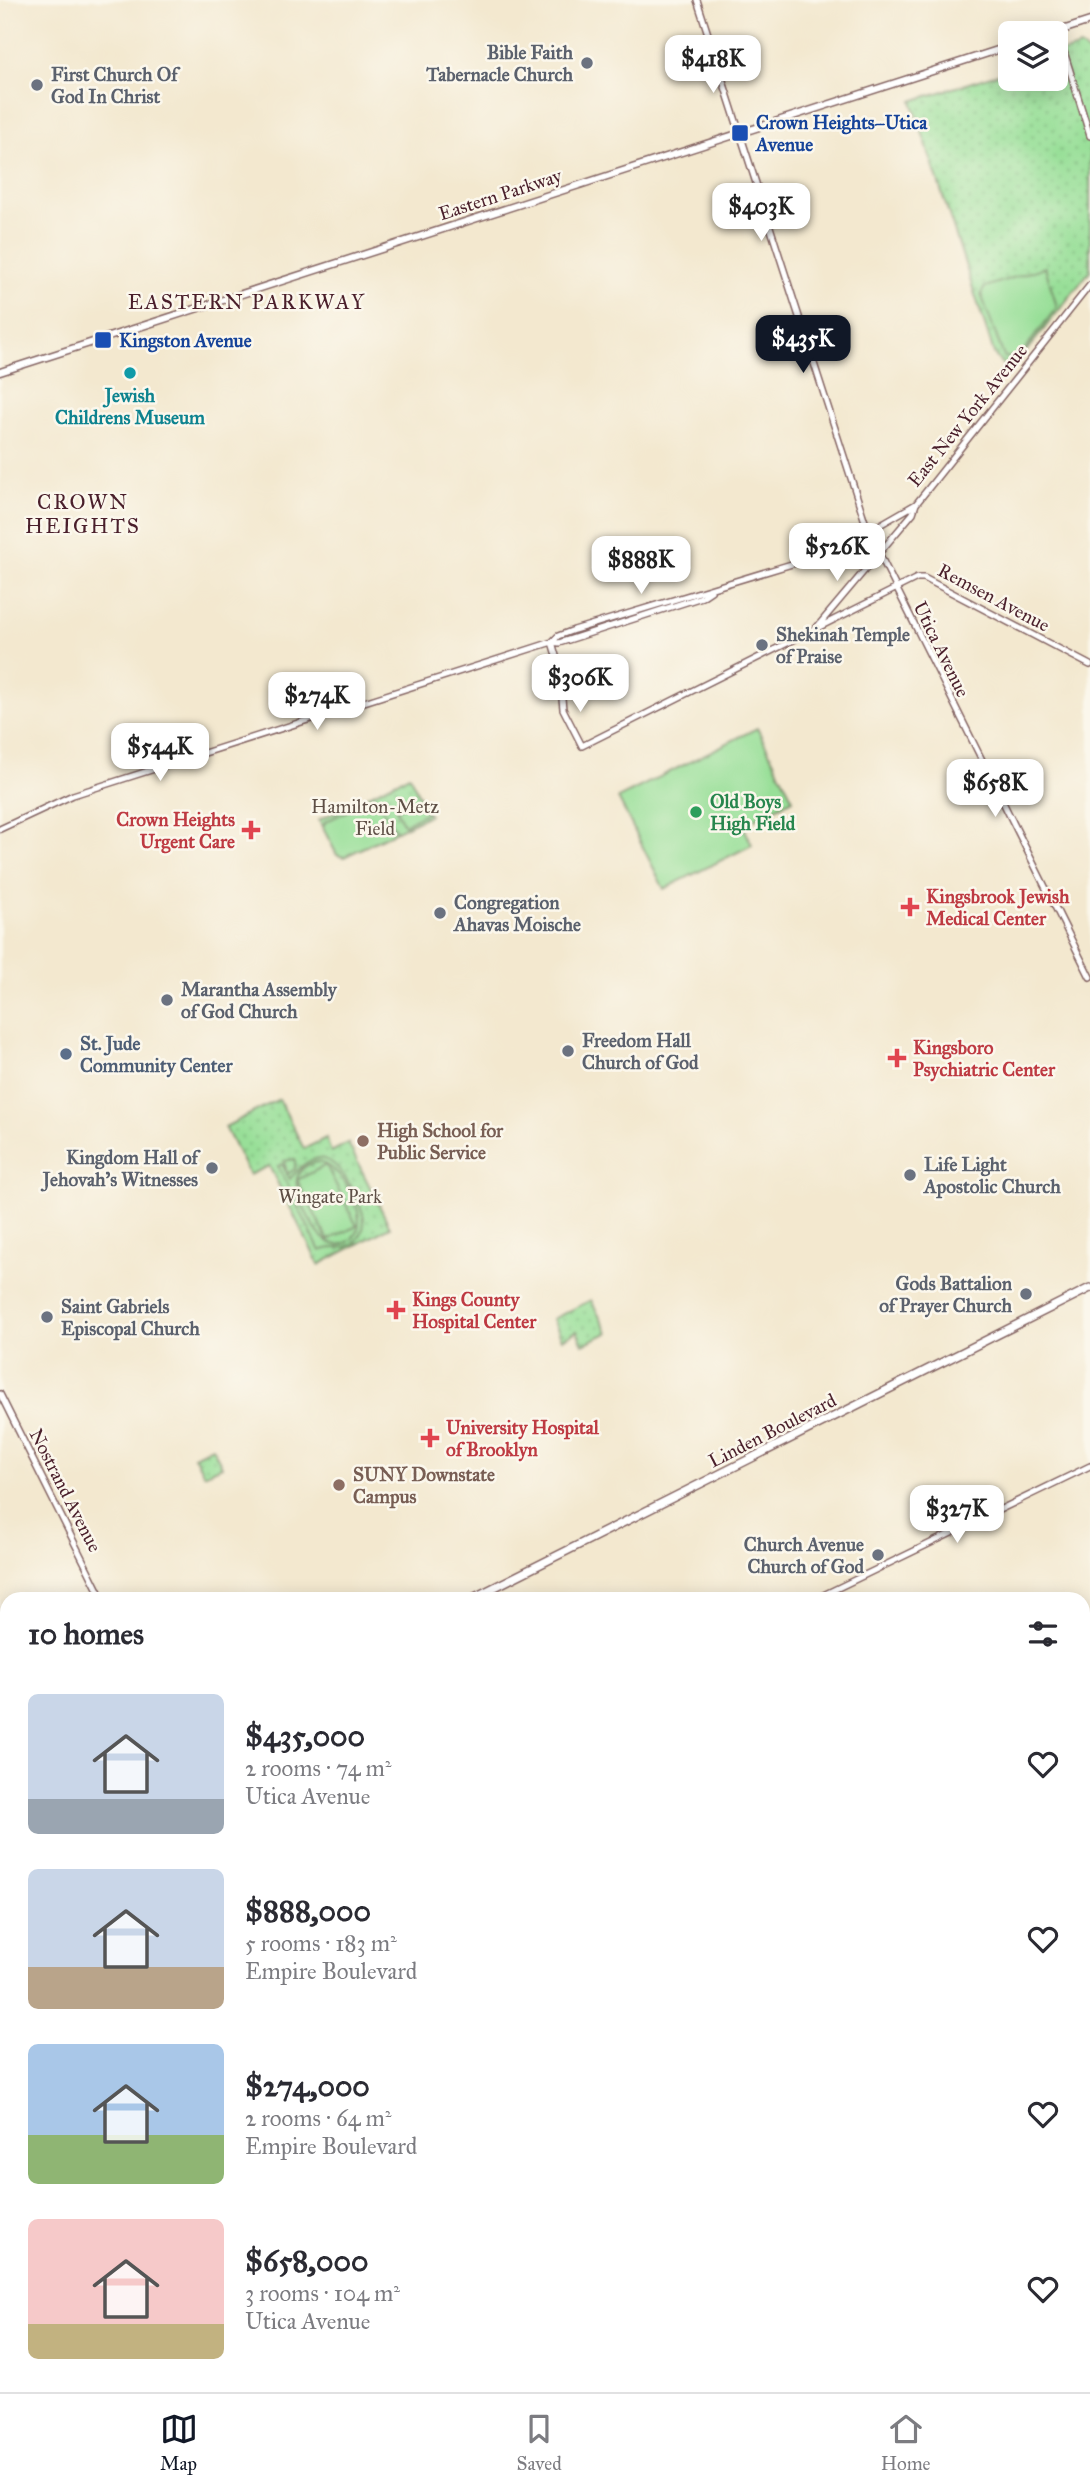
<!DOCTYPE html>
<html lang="en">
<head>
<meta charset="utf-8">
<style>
	body { margin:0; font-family:"IM FELL Great Primer",serif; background:#f2f2f3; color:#2b2b33; height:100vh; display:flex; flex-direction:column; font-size:26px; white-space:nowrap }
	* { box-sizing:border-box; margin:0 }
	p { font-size:23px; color:#7c7c81 }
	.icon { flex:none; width:38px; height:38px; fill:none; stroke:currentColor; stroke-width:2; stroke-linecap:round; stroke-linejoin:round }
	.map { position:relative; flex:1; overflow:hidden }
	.panel { position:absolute; left:0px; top:1592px; width:1090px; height:800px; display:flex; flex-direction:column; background:#fff; border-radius:21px 21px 0 0; box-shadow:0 4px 18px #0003 }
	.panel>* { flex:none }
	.tools { position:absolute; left:998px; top:21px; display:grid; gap:14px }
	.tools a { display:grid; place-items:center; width:70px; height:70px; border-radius:10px; background:#fff; box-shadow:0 4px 18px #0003; font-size:35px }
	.price { position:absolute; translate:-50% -60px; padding:0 16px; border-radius:14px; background:#fff; color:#222; font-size:23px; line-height:46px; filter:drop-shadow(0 2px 4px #0008) }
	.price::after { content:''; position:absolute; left:50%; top:42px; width:21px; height:16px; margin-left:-10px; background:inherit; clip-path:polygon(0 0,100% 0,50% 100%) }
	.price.active { background:#111827; color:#fff }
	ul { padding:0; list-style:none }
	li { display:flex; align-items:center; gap:21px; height:175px; padding:0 28px }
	li span { display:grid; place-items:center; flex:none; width:196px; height:140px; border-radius:10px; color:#555 }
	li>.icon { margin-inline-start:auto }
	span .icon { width:84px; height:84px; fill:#fffc; stroke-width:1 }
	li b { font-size:30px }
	h2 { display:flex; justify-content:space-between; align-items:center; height:84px; padding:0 28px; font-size:30px }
	.menu { display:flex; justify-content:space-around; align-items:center; height:98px; border-top:2px solid #e1e1e2; background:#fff; font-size:19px; color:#7c7c81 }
	.menu a { display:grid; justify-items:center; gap:4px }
	.menu .active { color:#111827 }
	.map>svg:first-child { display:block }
	.cemetery { fill:url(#cemetery-stones); stroke:#717f62; stroke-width:2 }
	.park { fill:url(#park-dots); stroke:#717f62; stroke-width:2 }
	.garden { fill:#98df98; stroke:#717f62; stroke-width:2; fill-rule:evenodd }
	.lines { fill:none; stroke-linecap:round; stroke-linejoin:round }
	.secondary-casing { stroke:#856564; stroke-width:8 }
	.primary-casing { stroke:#856564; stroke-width:9 }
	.highway-casing { stroke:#856564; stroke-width:10 }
	.secondary { stroke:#fff; stroke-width:5 }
	.primary { stroke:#fff; stroke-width:6 }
	.highway { stroke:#fff; stroke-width:7 }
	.worship-dot { fill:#6b7280; stroke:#fbf7ec; stroke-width:2.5 }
	.transit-dot { fill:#1a4fb4; stroke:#fbf7ec; stroke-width:2.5 }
	.culture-dot { fill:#0f9aa8; stroke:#fbf7ec; stroke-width:2.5 }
	.leisure-dot { fill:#2e9e5b; stroke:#fbf7ec; stroke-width:2.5 }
	.health-dot { fill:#e0444e; stroke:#fbf7ec; stroke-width:2.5 }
	.service-dot { fill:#5c6f8a; stroke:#fbf7ec; stroke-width:2.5 }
	.education-dot { fill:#8d6e63; stroke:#fbf7ec; stroke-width:2.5 }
	.labels { text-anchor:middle; stroke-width:5; stroke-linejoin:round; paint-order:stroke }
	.worship-label { font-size:19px; font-weight:bold; fill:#5b616d; stroke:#fbf7ec; text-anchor:start }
	.transit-label { font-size:19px; font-weight:bold; fill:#164399; stroke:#fbf7ec; text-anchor:start }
	.street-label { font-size:19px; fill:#4a1f2b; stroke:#fbf7ec }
	.culture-label { font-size:19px; font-weight:bold; fill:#0d838f; stroke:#fbf7ec }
	.leisure-label { font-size:19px; font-weight:bold; fill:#27864d; stroke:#fbf7ec; text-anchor:start }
	.park-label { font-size:19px; fill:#5e4f46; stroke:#fbf7ec }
	.health-label { font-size:19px; font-weight:bold; fill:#be3a42; stroke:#fbf7ec; text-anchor:start }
	.service-label { font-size:19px; font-weight:bold; fill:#4e5e75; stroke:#fbf7ec; text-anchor:start }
	.education-label { font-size:19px; font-weight:bold; fill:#785e54; stroke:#fbf7ec; text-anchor:start }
	.neighbourhood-label { font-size:21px; letter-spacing:2px; fill:#4a1f2b; stroke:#fbf7ec }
</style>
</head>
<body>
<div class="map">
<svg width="1090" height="2392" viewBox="0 0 1090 2392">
	<defs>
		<pattern id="cemetery-stones" width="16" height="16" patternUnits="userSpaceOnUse" patternTransform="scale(1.75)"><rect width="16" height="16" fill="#98df98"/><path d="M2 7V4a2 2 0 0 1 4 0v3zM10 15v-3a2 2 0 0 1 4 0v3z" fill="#84bf83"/></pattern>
		<pattern id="park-dots" width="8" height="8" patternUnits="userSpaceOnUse" patternTransform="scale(1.75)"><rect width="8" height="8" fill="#98df98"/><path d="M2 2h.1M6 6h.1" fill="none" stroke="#84bf83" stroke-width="1.8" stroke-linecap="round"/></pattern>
	</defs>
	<rect width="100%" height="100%" fill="#fbf7ec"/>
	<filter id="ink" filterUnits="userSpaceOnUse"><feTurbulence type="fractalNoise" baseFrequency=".0143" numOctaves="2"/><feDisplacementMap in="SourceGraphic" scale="14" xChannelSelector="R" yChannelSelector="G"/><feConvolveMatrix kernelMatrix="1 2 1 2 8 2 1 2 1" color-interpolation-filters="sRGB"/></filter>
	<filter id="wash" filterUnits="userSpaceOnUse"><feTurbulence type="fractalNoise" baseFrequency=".00686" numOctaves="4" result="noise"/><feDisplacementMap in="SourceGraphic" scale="28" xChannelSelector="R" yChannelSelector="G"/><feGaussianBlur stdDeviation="1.57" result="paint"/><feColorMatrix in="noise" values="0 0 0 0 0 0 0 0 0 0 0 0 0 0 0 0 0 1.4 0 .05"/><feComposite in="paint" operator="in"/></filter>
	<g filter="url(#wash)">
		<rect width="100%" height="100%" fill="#f3e8cf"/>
		<path class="cemetery" d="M 1090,1712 L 1090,2031 L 1083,2034 L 1083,1715 Z"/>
		<path class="park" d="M 1080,47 L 1090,53 L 1090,271 L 1017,363 C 1006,370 999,363 994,353 L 912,101 L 1010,70 L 1010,79 L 1055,79 L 1055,55 Z
			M 409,775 L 429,815 L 344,857 L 337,855 L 319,820 Z
			M 279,1099 L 304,1149 L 326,1138 L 331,1152 L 348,1143 L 390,1227 L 319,1265 L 269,1166 L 249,1175 L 225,1127 Z
			M 591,1300 L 608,1333 L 583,1344 L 577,1331 L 562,1339 L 553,1319 Z
			M 212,1447 L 222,1466 L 204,1474 L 194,1456 Z"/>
		<path class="garden" d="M 1045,267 L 1057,307 L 1022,353 L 1015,358 L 1004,357 L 981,294 L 985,287 Z
			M 757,728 L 793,799 L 743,825 L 752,845 L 664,889 L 618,798 Z
			M 375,797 L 396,831 L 344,857 L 337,855 L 323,828 L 325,822 Z
			M 419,799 L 426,812 L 404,825 L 396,809 Z
			M 295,1159 L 295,1169 L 287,1174 L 290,1179 C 316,1145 335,1156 353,1191 C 357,1200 364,1210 364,1221 C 364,1229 361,1236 356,1241 C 345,1252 332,1245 320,1251 L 278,1166 L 282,1164 L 287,1173 L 284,1161 ZM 317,1162 C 342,1164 366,1211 357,1233 C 337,1259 318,1237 308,1216 C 298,1196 285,1169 317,1162 Z
			M 326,1165 L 357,1226 L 328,1240 L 297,1180 Z"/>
	</g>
	<g filter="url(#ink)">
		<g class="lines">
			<g class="secondary-casing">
				<path id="secondary" d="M 697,0 L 868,531 L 1090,977
					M 1058,32 L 1090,136
					M 817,627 L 913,513 L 916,504 L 1090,285
					M 552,642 L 559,666 L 563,709 L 582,746 L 917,578 L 924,578 L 1090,665
					M 552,642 L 558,636 L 574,630 L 805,560 L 876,527 L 916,504
					M 0,829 L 73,795 L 552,642 L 559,643 L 702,597 L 711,591
					M 0,1394 L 103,1600
					M 813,1600 L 1090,1466
					M 0,1785 L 7,1799
					M 0,1989 L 7,1986
					M 0,2268 L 7,2285
					M 88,2385 L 95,2392
					M 302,2385 L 305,2392
					M 498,2385 L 501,2392"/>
			</g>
			<g class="primary-casing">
				<path id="primary" d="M 1053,33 L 1090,21
					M 0,372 L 1010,46"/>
			</g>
			<g class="highway-casing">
				<path id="highway" d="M 469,1600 L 1090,1288
					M 0,1830 L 7,1826"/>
			</g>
			<use href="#secondary" class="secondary"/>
			<use href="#primary" class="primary"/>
			<use href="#highway" class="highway"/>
		</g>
	</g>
	<g class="worship-dot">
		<circle cx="587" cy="63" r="7"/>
		<circle cx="37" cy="85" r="7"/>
		<circle cx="762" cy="645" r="7"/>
		<circle cx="440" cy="913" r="7"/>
		<circle cx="167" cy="1000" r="7"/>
		<circle cx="568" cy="1051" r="7"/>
		<circle cx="212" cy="1168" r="7"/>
		<circle cx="910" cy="1175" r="7"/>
		<circle cx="1026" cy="1294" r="7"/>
		<circle cx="47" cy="1317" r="7"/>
		<circle cx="878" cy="1555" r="7"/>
	</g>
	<g class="transit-dot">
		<rect x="731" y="124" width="18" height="18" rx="3.5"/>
		<rect x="94" y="331" width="18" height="18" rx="3.5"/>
	</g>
	<circle class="culture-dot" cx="130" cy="373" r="7"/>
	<circle class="leisure-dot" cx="696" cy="812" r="7"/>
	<g class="health-dot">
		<path d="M247.5 819.5h7v7h7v7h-7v7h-7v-7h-7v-7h7z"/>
		<path d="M906.5 896.5h7v7h7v7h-7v7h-7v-7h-7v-7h7z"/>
		<path d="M893.5 1047.5h7v7h7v7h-7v7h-7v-7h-7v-7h7z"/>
		<path d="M392.5 1299.5h7v7h7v7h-7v7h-7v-7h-7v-7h7z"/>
		<path d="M426.5 1427.5h7v7h7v7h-7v7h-7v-7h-7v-7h7z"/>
	</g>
	<circle class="service-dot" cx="66" cy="1054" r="7"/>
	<g class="education-dot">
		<circle cx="363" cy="1141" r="7"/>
		<circle cx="339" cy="1485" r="7"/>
	</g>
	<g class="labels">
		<g class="worship-label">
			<text x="573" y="59" text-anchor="end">Bible Faith<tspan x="573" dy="22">Tabernacle Church</tspan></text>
			<text x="51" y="81">First Church Of<tspan x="51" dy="22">God In Christ</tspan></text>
			<text x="776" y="641">Shekinah Temple<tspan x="776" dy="22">of Praise</tspan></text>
			<text x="454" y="909">Congregation<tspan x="454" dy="22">Ahavas Moische</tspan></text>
			<text x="181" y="996">Marantha Assembly<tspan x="181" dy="22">of God Church</tspan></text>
			<text x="582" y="1047">Freedom Hall<tspan x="582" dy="22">Church of God</tspan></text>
			<text x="198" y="1164" text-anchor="end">Kingdom Hall of<tspan x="198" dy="22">Jehovah's Witnesses</tspan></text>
			<text x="924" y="1171">Life Light<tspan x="924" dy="22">Apostolic Church</tspan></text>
			<text x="1012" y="1290" text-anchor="end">Gods Battalion<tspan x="1012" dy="22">of Prayer Church</tspan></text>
			<text x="61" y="1313">Saint Gabriels<tspan x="61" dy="22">Episcopal Church</tspan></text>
			<text x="864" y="1551" text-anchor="end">Church Avenue<tspan x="864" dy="22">Church of God</tspan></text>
		</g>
		<g class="transit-label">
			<text x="756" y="129">Crown Heights–Utica<tspan x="756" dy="22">Avenue</tspan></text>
			<text x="119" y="347">Kingston Avenue</text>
		</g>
		<g class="street-label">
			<text transform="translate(500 194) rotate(-18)" y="7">Eastern Parkway</text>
			<text transform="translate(967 415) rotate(-51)" y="7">East New York Avenue</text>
			<text transform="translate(994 597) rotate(28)" y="7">Remsen Avenue</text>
			<text transform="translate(942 649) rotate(64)" y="7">Utica Avenue</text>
			<text transform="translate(772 1430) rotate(-27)" y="7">Linden Boulevard</text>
			<text transform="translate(66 1490) rotate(63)" y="7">Nostrand Avenue</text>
		</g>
		<g class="culture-label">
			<text x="130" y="402">Jewish<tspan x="130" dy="22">Childrens Museum</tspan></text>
		</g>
		<g class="leisure-label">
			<text x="710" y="808">Old Boys<tspan x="710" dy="22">High Field</tspan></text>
		</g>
		<g class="park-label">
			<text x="375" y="813">Hamilton-Metz<tspan x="375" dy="22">Field</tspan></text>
			<text x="330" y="1203">Wingate Park</text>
		</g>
		<g class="health-label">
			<text x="235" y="826" text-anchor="end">Crown Heights<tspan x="235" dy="22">Urgent Care</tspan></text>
			<text x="926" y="903">Kingsbrook Jewish<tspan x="926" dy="22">Medical Center</tspan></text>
			<text x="913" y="1054">Kingsboro<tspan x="913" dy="22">Psychiatric Center</tspan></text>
			<text x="412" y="1306">Kings County<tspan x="412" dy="22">Hospital Center</tspan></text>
			<text x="446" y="1434">University Hospital<tspan x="446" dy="22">of Brooklyn</tspan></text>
		</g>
		<g class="service-label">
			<text x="80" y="1050">St. Jude<tspan x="80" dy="22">Community Center</tspan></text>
		</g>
		<g class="education-label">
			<text x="377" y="1137">High School for<tspan x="377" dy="22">Public Service</tspan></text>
			<text x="353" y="1481">SUNY Downstate<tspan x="353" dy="22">Campus</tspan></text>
		</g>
		<g class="neighbourhood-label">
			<text x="247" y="309">EASTERN PARKWAY</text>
			<text x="83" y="509">CROWN<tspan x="83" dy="24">HEIGHTS</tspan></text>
		</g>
	</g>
</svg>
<div class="tools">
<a><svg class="icon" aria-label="layers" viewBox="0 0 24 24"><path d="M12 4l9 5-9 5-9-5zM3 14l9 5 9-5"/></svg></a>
</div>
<b class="price" style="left:713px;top:95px">$418K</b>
<b class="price" style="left:761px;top:243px">$403K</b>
<b class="price active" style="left:803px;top:375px">$435K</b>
<b class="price" style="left:837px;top:583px">$526K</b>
<b class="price" style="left:641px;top:596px">$888K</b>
<b class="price" style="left:580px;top:714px">$306K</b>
<b class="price" style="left:317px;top:732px">$274K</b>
<b class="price" style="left:160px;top:783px">$544K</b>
<b class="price" style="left:995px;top:819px">$658K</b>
<b class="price" style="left:957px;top:1545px">$327K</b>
<section class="panel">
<h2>10 homes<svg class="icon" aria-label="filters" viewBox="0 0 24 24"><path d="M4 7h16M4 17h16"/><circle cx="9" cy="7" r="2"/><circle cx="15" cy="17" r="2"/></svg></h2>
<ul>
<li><span style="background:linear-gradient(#c9d6e8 75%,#9aa5b1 0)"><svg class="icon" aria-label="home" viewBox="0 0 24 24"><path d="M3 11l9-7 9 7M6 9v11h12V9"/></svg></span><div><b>$435,000</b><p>2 rooms · 74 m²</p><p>Utica Avenue</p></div><svg class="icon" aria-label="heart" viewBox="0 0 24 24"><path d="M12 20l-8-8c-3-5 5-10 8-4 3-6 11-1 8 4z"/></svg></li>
<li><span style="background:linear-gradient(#c9d6e8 70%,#b9a48a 0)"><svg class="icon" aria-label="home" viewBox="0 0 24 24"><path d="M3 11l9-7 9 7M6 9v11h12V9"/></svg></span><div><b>$888,000</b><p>5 rooms · 183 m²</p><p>Empire Boulevard</p></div><svg class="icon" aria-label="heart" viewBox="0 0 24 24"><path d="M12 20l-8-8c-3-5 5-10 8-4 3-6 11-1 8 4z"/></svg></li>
<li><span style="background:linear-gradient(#a9c7e8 65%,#8fb573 0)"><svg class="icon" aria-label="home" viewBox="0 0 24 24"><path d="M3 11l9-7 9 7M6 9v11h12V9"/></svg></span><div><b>$274,000</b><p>2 rooms · 64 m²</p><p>Empire Boulevard</p></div><svg class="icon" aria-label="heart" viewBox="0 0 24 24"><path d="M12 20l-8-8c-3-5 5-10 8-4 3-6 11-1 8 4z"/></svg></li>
<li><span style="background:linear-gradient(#f6c9c9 75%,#c2b280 0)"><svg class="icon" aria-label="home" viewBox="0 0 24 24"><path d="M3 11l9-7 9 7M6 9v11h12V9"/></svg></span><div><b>$658,000</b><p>3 rooms · 104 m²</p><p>Utica Avenue</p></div><svg class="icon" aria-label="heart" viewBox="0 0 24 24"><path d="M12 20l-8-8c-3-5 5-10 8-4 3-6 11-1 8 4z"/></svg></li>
</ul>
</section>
</div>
<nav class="menu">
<a class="active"><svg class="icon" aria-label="map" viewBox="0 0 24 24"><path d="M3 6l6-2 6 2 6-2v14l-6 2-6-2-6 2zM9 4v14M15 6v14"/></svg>Map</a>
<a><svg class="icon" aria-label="saved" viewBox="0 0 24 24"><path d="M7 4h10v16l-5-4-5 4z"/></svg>Saved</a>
<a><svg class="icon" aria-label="home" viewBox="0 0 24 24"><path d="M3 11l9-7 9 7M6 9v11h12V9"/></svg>Home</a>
</nav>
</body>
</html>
